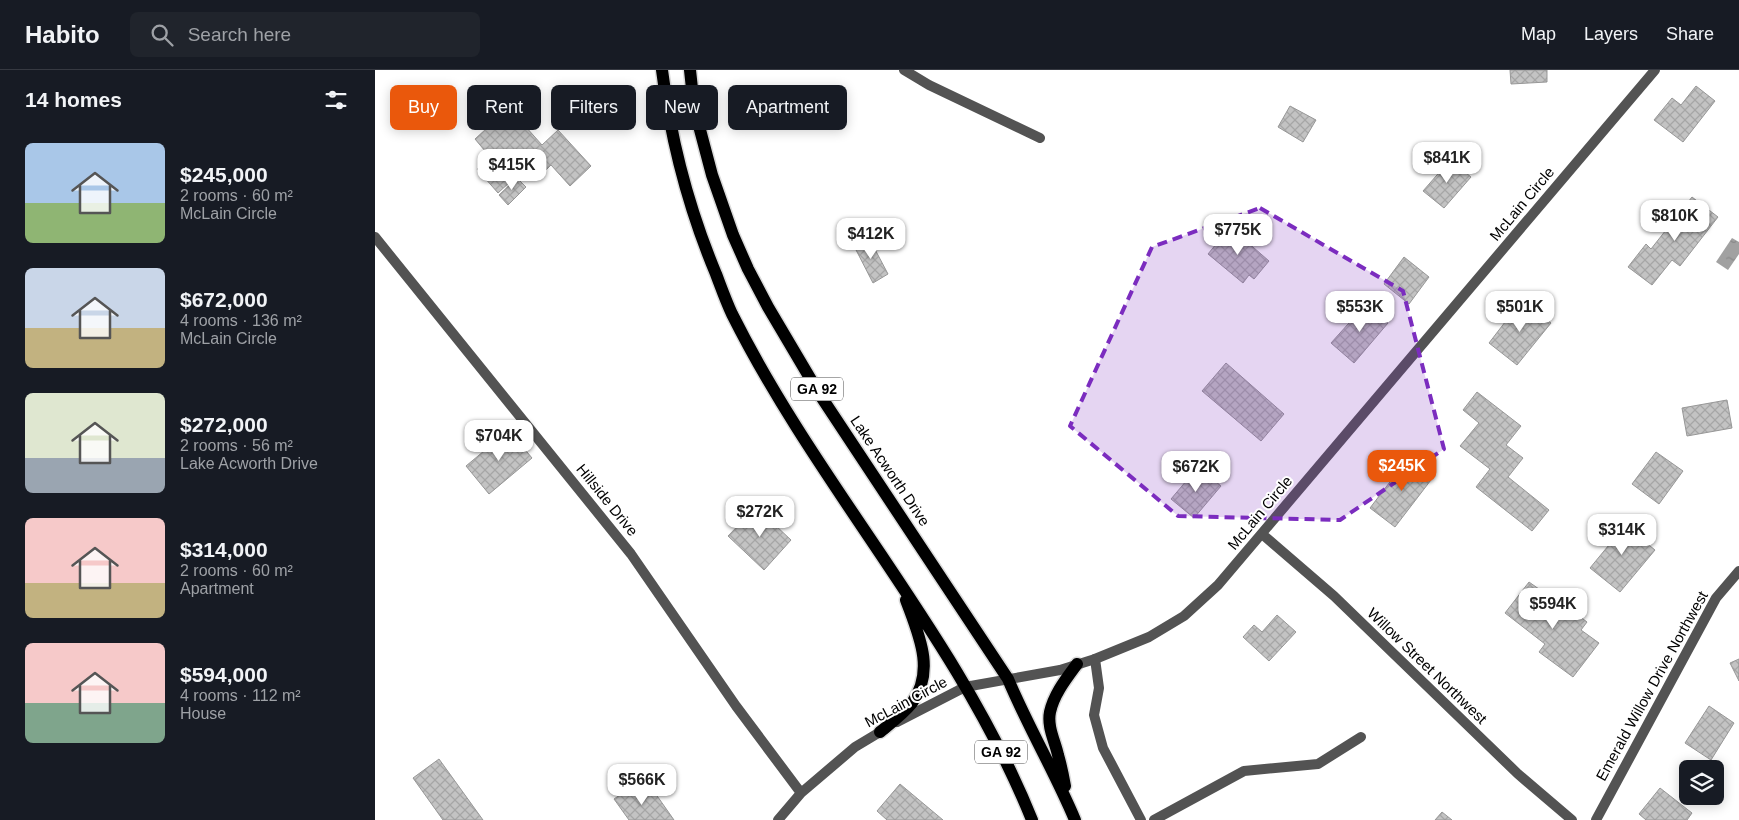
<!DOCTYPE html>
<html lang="en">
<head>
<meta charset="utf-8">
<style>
	body { margin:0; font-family:Arial,sans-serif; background:#20242c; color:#f1f3f6; height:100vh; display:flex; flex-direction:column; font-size:19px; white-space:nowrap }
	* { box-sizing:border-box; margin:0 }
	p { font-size:16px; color:#9ea1a6 }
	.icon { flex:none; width:28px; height:28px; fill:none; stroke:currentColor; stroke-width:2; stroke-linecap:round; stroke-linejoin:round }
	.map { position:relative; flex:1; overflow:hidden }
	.panel { display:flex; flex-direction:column; background:#171b24; width:375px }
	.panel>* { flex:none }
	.top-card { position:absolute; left:15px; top:15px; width:475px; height:45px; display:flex; gap:10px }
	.controls { position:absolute; left:1304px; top:690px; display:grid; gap:10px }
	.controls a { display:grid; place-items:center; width:45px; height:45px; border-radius:8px; background:#171b24; box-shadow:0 2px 12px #0003; font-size:25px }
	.price { position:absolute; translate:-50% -42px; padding:0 11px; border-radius:10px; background:#fff; color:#222; font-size:16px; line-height:32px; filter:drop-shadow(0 1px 2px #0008) }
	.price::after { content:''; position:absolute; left:50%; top:30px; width:15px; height:11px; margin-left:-8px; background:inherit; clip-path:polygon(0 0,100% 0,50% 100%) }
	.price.selected { background:#ea580c; color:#fff }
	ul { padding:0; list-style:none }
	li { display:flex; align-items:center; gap:15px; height:125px; padding:0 25px }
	li span { display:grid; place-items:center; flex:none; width:140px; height:100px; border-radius:8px; color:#555 }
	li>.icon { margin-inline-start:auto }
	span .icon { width:60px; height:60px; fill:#fffc; stroke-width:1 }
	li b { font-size:21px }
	h2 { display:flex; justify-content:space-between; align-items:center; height:60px; padding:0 25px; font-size:21px }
	.pill { padding:0 18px; border-radius:8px; background:#171b24; box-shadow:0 2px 12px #0003; font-size:18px; line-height:45px }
	.pill.selected { background:#ea580c; color:#fff }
	header { display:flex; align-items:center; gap:30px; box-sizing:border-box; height:70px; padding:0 25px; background:#171b24; border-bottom:1px solid #363941 }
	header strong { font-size:24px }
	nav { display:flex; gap:28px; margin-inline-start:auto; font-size:18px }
	.search { width:350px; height:45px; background:#20242c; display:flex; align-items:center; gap:12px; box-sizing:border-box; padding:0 18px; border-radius:8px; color:#9ea1a6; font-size:19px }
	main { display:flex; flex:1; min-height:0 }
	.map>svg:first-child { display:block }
	.water { fill:url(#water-ripples) }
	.building { fill:url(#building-cross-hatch); stroke:#979797 }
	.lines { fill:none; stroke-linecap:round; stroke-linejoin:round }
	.primary-casing { stroke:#dbdbdb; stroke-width:15 }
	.service { stroke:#535353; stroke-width:10 }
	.minor { stroke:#535353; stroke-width:10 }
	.primary { stroke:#000; stroke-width:12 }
	.marked { fill:#7b2cbf; fill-opacity:0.2; stroke:#7b2cbf; stroke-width:4; stroke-dasharray:10 6; stroke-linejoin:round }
	.labels { text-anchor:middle; stroke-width:4; stroke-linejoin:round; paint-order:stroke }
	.shield { fill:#fff; stroke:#4c4c4c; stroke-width:1 }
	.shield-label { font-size:14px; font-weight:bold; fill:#000 }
	.street-label { font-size:15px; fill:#000; stroke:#fff }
</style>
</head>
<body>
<header>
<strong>Habito</strong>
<div class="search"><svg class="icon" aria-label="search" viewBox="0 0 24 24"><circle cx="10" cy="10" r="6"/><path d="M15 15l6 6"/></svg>Search here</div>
<nav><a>Map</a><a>Layers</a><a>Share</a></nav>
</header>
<main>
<section class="panel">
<h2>14 homes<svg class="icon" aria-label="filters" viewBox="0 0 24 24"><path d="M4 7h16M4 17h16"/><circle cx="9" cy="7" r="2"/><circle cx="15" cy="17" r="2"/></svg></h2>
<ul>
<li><span style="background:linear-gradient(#a9c7e8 60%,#8fb573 0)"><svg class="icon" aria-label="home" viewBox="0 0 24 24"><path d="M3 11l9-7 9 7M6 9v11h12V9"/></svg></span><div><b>$245,000</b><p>2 rooms · 60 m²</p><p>McLain Circle</p></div></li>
<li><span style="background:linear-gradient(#c9d6e8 60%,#c2b280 0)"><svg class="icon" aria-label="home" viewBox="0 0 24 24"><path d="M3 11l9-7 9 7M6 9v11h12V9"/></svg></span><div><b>$672,000</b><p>4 rooms · 136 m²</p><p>McLain Circle</p></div></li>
<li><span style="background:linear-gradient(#dfe7d0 65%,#9aa5b1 0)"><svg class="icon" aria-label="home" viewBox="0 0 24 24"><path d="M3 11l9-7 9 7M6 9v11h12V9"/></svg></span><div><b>$272,000</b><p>2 rooms · 56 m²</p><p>Lake Acworth Drive</p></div></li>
<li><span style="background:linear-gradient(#f6c9c9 65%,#c2b280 0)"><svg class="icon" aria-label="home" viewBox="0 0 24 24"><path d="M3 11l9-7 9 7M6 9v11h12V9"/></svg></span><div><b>$314,000</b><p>2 rooms · 60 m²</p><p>Apartment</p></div></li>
<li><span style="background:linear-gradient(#f6c9c9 60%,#7fa58c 0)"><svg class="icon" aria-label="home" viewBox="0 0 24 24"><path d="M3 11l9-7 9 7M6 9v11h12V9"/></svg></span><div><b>$594,000</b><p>4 rooms · 112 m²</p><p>House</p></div></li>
</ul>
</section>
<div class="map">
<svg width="1364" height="750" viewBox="0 0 1364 750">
	<defs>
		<pattern id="water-ripples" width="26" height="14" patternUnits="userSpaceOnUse" patternTransform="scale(1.25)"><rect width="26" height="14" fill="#a1a1a1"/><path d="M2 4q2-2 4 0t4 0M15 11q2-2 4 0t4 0" fill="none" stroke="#898989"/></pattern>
		<pattern id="building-cross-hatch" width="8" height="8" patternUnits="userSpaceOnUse" patternTransform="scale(1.25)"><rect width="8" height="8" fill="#c3c3c3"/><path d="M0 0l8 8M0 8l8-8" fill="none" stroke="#a6a6a6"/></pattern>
	</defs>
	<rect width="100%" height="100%" fill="#fff"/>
	<path class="water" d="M 1357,168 L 1364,172 L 1364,184 L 1353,200 L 1341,192 Z"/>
	<path class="building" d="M 1135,0 L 1172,0 L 1172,12 L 1136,14 Z
		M 1321,16 L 1340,31 L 1308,72 L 1279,50 L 1297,28 L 1306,35 Z
		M 915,36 L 941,50 L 928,72 L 903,57 Z
		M 134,38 L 167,75 L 183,60 L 216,96 L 195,116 L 176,95 L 160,111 L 149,99 L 123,123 L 102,99 L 115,87 L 100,69 Z
		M 1075,90 L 1096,107 L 1069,138 L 1048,121 Z
		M 142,108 L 151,117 L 133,135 L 124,125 Z
		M 1317,127 L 1343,147 L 1305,196 L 1297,190 L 1277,215 L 1253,197 L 1271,174 L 1276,179 Z
		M 855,157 L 894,191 L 879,209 L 874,205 L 868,213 L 833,184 Z
		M 494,168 L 513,204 L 498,213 L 479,176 Z
		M 1029,187 L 1054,207 L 1034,234 L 1009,214 Z
		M 1147,230 L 1176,253 L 1142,295 L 1114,273 Z
		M 991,234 L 1013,253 L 979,293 L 956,273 Z
		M 851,293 L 909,344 L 886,371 L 827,321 Z
		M 1102,322 L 1146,356 L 1131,375 L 1148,388 L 1133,407 L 1174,440 L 1157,461 L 1101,417 L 1115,399 L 1085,376 L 1104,353 L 1088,340 Z
		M 1352,330 L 1357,358 L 1312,366 L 1307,338 Z
		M 134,360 L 157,388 L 114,424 L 91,396 Z
		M 1281,382 L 1308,401 L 1284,434 L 1257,414 Z
		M 1034,387 L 1059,406 L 1020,457 L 995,438 Z
		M 823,397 L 846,416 L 819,448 L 796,429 Z
		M 381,437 L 416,470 L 389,500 L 353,466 Z
		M 1242,449 L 1280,480 L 1245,522 L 1215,498 L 1238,470 L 1230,463 Z
		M 1154,512 L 1171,524 L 1165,531 L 1188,549 L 1195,539 L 1212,552 L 1206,560 L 1224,573 L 1198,607 L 1164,582 L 1170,574 L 1130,543 Z
		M 902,545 L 921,562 L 894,591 L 868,567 L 879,555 L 887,562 Z
		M 1364,589 L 1364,611 L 1355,593 Z
		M 1334,636 L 1359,653 L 1336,690 L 1310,673 Z
		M 64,689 L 108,750 L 68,750 L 38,708 Z
		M 525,714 L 568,750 L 512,750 L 502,741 Z
		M 259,715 L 267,727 L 278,720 L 299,750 L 254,750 L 239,729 Z
		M 1285,718 L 1317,743 L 1312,750 L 1271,750 L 1264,744 Z
		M 1067,742 L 1077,750 L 1060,750 Z"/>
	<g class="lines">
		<g class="primary-casing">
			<path id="primary" d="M 287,0 C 296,72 313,137 341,204 C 346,217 351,231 357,244 C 445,420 583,566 657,750
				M 315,0 L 319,37 L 337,105 L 358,165 L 373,199 L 393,237 L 445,325 L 633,609 C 653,657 680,702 700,750
				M 505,662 C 516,653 528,644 537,633 C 561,600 543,563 531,530
				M 690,716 C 688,705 686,695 683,685 C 680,671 672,657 675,642 C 679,624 691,609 702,594"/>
		</g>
		<path class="service" d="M 529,0 L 554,15 L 665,68
			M 720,589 L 724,618 L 719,645 L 728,678 L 766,750
			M 779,750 L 869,701 L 943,694 L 986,667"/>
		<path class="minor" d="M 0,167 L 256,484 L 361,636 L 426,723
			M 887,464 L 959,526 L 1143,704 L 1197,750
			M 522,652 L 590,617 L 685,600 L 720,589 L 774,567 L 809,546 L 843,515 L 1280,0
			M 403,750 L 426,723 L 480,677 L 510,659
			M 1221,750 L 1341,528 L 1364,501"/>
		<use href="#primary" class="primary"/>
	</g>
	<path class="marked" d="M 885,138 L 1028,221 L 1069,379 L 965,450 L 803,446 L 695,356 L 777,177 Z"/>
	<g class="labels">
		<g class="shield">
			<rect x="416" y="307.5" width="52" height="23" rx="4"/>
			<rect x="600" y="670.5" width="52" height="23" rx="4"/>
		</g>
		<g class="shield-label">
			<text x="442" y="324">GA 92</text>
			<text x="626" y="687">GA 92</text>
		</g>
		<g class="street-label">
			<text transform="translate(1147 134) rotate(-50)" y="5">McLain Circle</text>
			<text transform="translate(515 401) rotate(56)" y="5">Lake Acworth Drive</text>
			<text transform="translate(232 430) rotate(51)" y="5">Hillside Drive</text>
			<text transform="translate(885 443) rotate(-50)" y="5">McLain Circle</text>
			<text transform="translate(1052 596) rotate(44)" y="5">Willow Street Northwest</text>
			<text transform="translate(1277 616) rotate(-61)" y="5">Emerald Willow Drive Northwest</text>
			<text transform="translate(531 632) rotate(-28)" y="5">McLain Circle</text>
		</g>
	</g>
</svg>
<div class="controls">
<a><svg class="icon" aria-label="layers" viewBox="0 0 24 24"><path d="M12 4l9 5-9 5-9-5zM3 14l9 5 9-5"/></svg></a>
</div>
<b class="price" style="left:1072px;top:114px">$841K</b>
<b class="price" style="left:137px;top:121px">$415K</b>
<b class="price" style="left:1300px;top:172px">$810K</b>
<b class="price" style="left:863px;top:186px">$775K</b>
<b class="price" style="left:496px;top:190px">$412K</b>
<b class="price" style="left:985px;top:263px">$553K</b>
<b class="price" style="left:1145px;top:263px">$501K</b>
<b class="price" style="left:124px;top:392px">$704K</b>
<b class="price selected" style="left:1027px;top:422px">$245K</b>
<b class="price" style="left:821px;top:423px">$672K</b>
<b class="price" style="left:385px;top:468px">$272K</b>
<b class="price" style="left:1247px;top:486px">$314K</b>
<b class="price" style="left:1178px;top:560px">$594K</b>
<b class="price" style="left:267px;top:736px">$566K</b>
<div class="top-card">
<a class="pill selected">Buy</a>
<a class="pill">Rent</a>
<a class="pill">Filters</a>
<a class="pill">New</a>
<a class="pill">Apartment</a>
</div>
</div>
</main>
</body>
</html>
